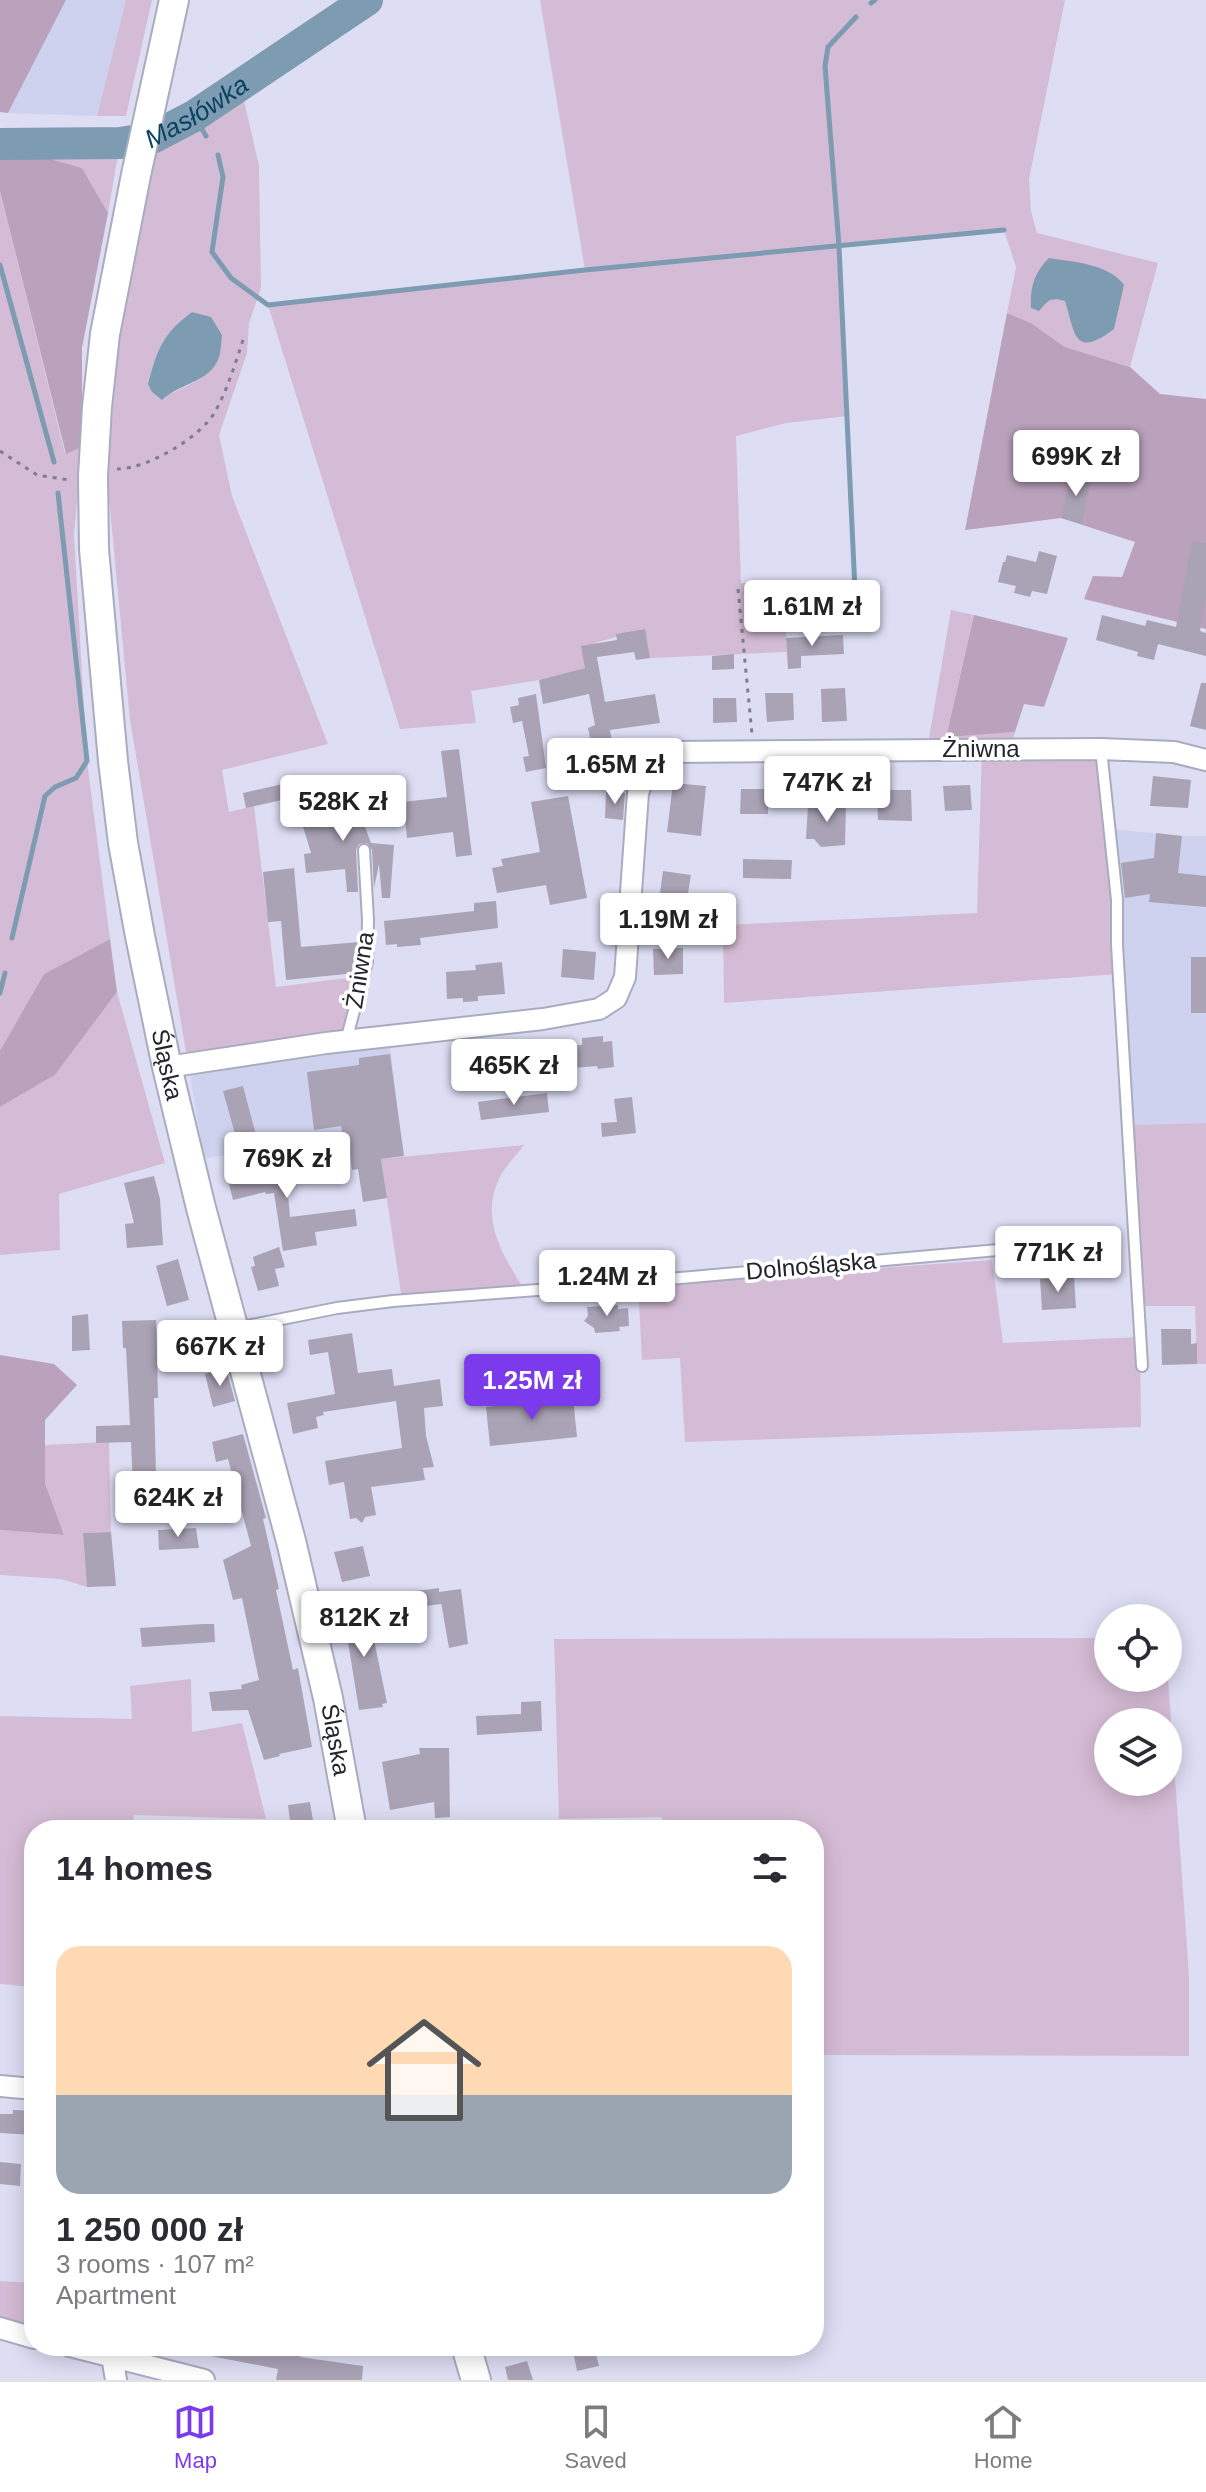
<!DOCTYPE html>
<html lang="en">
<head>
<meta charset="utf-8">
<style>
	body { margin:0; font-family:Arial,sans-serif; background:#f2f2f3; color:#2b2b33; height:100vh; display:flex; flex-direction:column; font-size:30px; white-space:nowrap }
	* { box-sizing:border-box; margin:0 }
	p { font-size:26px; color:#7c7c81 }
	.icon { flex:none; width:44px; height:44px; fill:none; stroke:currentColor; stroke-width:2; stroke-linecap:round; stroke-linejoin:round }
	.map { position:relative; flex:1; overflow:hidden }
	.side { position:absolute; left:24px; top:1820px; width:800px; height:536px; display:flex; flex-direction:column; background:#fff; border-radius:32px; box-shadow:0 4px 20px #0003 }
	.side>* { flex:none }
	.fabs { position:absolute; left:1094px; top:1604px; display:grid; gap:16px }
	.fabs a { display:grid; place-items:center; width:88px; height:88px; border-radius:50%; background:#fff; box-shadow:0 4px 20px #0003; font-size:40px }
	.price { position:absolute; translate:-50% -68px; padding:0 18px; border-radius:8px; background:#fff; color:#222; font-size:26px; line-height:52px; filter:drop-shadow(0 2px 4px #0008) }
	.price::after { content:''; position:absolute; left:50%; top:48px; width:24px; height:18px; margin-left:-12px; background:inherit; clip-path:polygon(0 0,100% 0,50% 100%) }
	.price.active { background:#7c3aed; color:#fff }
	ul { padding:0; list-style:none }
	li { display:grid; align-content:center; gap:16px; height:424px; padding:0 32px }
	li span { display:grid; place-items:center; height:248px; border-radius:24px; color:#555 }
	li>.icon { margin-inline-start:auto }
	span .icon { width:144px; height:144px; fill:#fffc; stroke-width:1 }
	li b { font-size:34px }
	h2 { display:flex; justify-content:space-between; align-items:center; height:96px; padding:0 32px; font-size:34px }
	.tab-bar { display:flex; justify-content:space-around; align-items:center; height:112px; border-top:2px solid #e1e1e2; background:#fff; font-size:22px; color:#7c7c81 }
	.tab-bar a { display:grid; justify-items:center; gap:4px }
	.tab-bar .active { color:#7c3aed }
	.map>svg:first-child { display:block }
	.built { fill:#cfd2ee }
	.green { fill:#d5bcd6; fill-rule:evenodd }
	.forest { fill:#baa2bc }
	.water { fill:#7d9bb1 }
	.lines { fill:none; stroke-linecap:round; stroke-linejoin:round }
	.stream { stroke:#7d9bb1; stroke-width:5 }
	.river { stroke:#7d9bb1; stroke-width:32 }
	.building { fill:#aaa3b6 }
	.lane-casing { stroke:#a9abbf; stroke-width:14 }
	.street-casing { stroke:#a9abbf; stroke-width:24 }
	.secondary-casing { stroke:#a9abbf; stroke-width:32 }
	.path { stroke:#7d7e8d; stroke-width:3; stroke-dasharray:4 6; stroke-linecap:butt }
	.lane { stroke:#fff; stroke-width:10 }
	.street { stroke:#fff; stroke-width:20 }
	.secondary { stroke:#fff; stroke-width:28 }
	.labels { text-anchor:middle; stroke-width:7; stroke-linejoin:round; paint-order:stroke }
	.street-label { font-size:24px; fill:#23242c; stroke:#fff }
	.water-label { font-size:26px; font-style:italic; fill:#0b4262; stroke:#fff }
</style>
</head>
<body>
<div class="map">
<svg width="1206" height="2380" viewBox="0 0 1206 2380">
	<rect width="100%" height="100%" fill="#dddef4"/>
	<path class="built" d="M 66,0 L 126,0 L 97,116 L 8,113 Z
		M 1110,829 L 1182,836 L 1206,836 L 1206,1123 L 1128,1125 Z
		M 389,1036 L 400,1131 L 204,1158 L 188,1064 Z"/>
	<path class="green" d="M 126,0 L 152,0 L 126,116 L 97,116 Z
		M 540,0 L 1065,0 L 1029,179 L 1031,211 L 1037,233 L 1158,263 L 1130,367 L 1065,347 L 1031,323 L 1007,313 L 1016,267 L 1004,230 L 839,246 L 848,416 L 786,423 L 736,436 L 741,583 L 797,584 L 820,602 L 823,616 L 785,620 L 787,652 L 650,658 L 644,629 L 595,643 L 585,668 L 539,680 L 471,691 L 476,723 L 400,729 L 268,305 L 585,270 Z
		M 243,96 L 259,166 L 261,288 L 249,323 L 247,353 L 219,435 L 232,496 L 328,744 L 222,770 L 229,812 L 254,806 L 276,987 L 363,976 L 346,1041 L 188,1064 L 130,720 L 107,477 L 124,282 L 155,143 ZM 192,312 L 211,317 L 195,382 L 168,395 L 148,384 C 157,350 162,334 192,312 Z
		M 118,155 L 108,213 L 82,168 L 40,156 Z
		M 0,191 L 65,453 L 82,447 L 74,535 L 87,761 L 110,939 L 44,974 L 0,1054 Z
		M 951,610 L 974,615 L 946,736 L 1015,732 L 1010,748 L 1101,749 L 1119,974 L 724,1003 L 723,925 L 977,913 L 982,750 L 927,750 Z
		M 117,992 L 165,1163 L 59,1194 L 60,1250 L 0,1255 L 0,1107 L 55,1075 Z
		M 1206,1123 L 1206,1364 L 1197,1364 L 1195,1306 L 1139,1306 L 1128,1125 Z
		M 524,1145 C 517,1155 507,1164 501,1175 C 478,1219 503,1255 525,1291 L 402,1300 L 381,1159 Z
		M 992,1260 L 1003,1343 L 1140,1337 L 1141,1427 L 685,1442 L 680,1358 L 642,1360 L 638,1285 Z
		M 109,1442 L 111,1532 L 83,1533 L 87,1587 L 61,1579 L 0,1575 L 0,1530 L 64,1535 L 45,1483 L 44,1445 Z
		M 1108,1638 L 1108,1678 L 1168,1678 L 1189,1976 L 1189,2056 L 814,2055 L 814,1830 L 664,1830 L 662,1817 L 559,1819 L 554,1639 ZM 1108,1722 L 1168,1722 L 1168,1782 L 1108,1782 Z
		M 191,1679 L 192,1732 L 242,1723 L 266,1819 L 134,1815 L 131,1830 L 34,1830 L 34,1987 L 0,1984 L 0,1716 L 132,1719 L 130,1686 Z
		M 0,2281 L 34,2283 L 34,2338 L 0,2328 Z"/>
	<path class="forest" d="M 0,0 L 66,0 L 8,113 L 0,112 Z
		M 40,156 L 82,168 L 108,213 L 82,348 L 82,447 L 66,454 L 0,191 L 0,159 Z
		M 1007,313 L 1031,323 L 1065,347 L 1130,367 L 1160,394 L 1206,399 L 1206,629 L 1084,599 L 1093,576 L 1122,577 L 1135,542 L 1061,518 L 965,530 Z
		M 974,615 L 1068,638 L 1044,707 L 1024,704 L 1015,732 L 946,737 Z
		M 110,939 L 117,992 L 55,1075 L 0,1107 L 0,1051 L 44,974 Z
		M 0,1355 L 54,1364 L 77,1385 L 45,1420 L 45,1483 L 64,1535 L 0,1530 Z"/>
	<path class="water" d="M 1049,258 C 1074,262 1109,264 1124,285 L 1114,329 C 1073,360 1075,332 1065,301 C 1051,297 1048,300 1039,311 L 1031,308 C 1030,287 1034,273 1049,258 Z
		M 192,312 L 211,317 L 222,335 C 221,343 221,355 217,362 C 207,382 177,385 162,400 L 152,392 L 148,384 C 157,350 162,334 192,312 Z"/>
	<g class="lines">
		<path class="stream" d="M 871,3 L 875,0
			M 194,116 L 206,136
			M 218,155 L 223,177 L 212,252 L 231,278 L 268,305 L 585,270 L 1004,230
			M 0,265 L 54,462
			M 856,612 L 839,246 L 825,66 L 828,47 L 856,17
			M 12,938 L 45,796 L 55,787 L 76,778 L 87,761 L 58,493
			M 0,993 L 5,973"/>
		<path class="river" id="s1" d="M 0,144 L 120,143 L 152,138 L 194,116 L 367,0"/>
	</g>
	<path class="building" d="M 1071,473 L 1091,476 L 1082,524 L 1061,518 Z
		M 1192,541 L 1206,543 L 1206,596 L 1200,631 L 1206,633 L 1206,656 L 1158,644 L 1154,660 L 1137,656 L 1138,652 L 1096,640 L 1102,615 L 1145,626 L 1147,620 L 1176,627 Z
		M 1039,551 L 1057,556 L 1047,594 L 1032,591 L 1030,597 L 1014,593 L 1016,586 L 998,582 L 1003,562 L 1005,562 L 1007,555 L 1036,562 Z
		M 645,629 L 650,658 L 636,660 L 634,652 L 597,657 L 605,702 L 655,694 L 660,723 L 610,730 L 615,758 L 595,763 L 588,728 L 595,725 L 589,694 L 543,704 L 539,680 L 585,668 L 581,646 L 617,640 L 616,634 Z
		M 843,635 L 844,654 L 801,656 L 801,668 L 788,669 L 786,638 Z
		M 734,654 L 734,669 L 712,670 L 712,656 Z
		M 1201,683 L 1206,683 L 1206,730 L 1190,726 Z
		M 845,688 L 847,721 L 822,722 L 821,689 Z
		M 765,693 L 793,693 L 794,720 L 767,722 Z
		M 536,694 L 546,768 L 526,772 L 523,757 L 529,756 L 522,721 L 513,723 L 510,707 L 519,705 L 518,698 Z
		M 713,698 L 736,698 L 737,722 L 713,723 Z
		M 459,749 L 472,855 L 456,857 L 453,832 L 407,838 L 403,802 L 447,797 L 441,751 Z
		M 1153,776 L 1191,780 L 1188,808 L 1150,806 Z
		M 292,782 L 295,797 L 246,808 L 243,793 Z
		M 673,783 L 706,786 L 701,836 L 667,832 Z
		M 970,785 L 972,810 L 945,811 L 943,786 Z
		M 741,789 L 769,789 L 768,814 L 740,814 Z
		M 889,790 L 911,790 L 912,821 L 878,820 L 877,793 L 889,793 Z
		M 606,792 L 625,793 L 623,820 L 605,818 Z
		M 568,796 L 587,898 L 550,905 L 546,885 L 497,893 L 492,868 L 503,866 L 501,859 L 540,852 L 531,802 Z
		M 354,798 L 371,843 L 394,845 L 390,898 L 382,898 L 379,864 L 374,888 L 372,850 L 367,843 L 359,844 L 356,850 L 358,892 L 347,892 L 345,869 L 306,873 L 304,854 L 311,853 L 298,810 L 325,802 L 326,805 Z
		M 823,803 L 846,805 L 845,845 L 821,847 L 814,839 L 806,839 L 808,805 L 821,805 Z
		M 1156,833 L 1182,836 L 1178,873 L 1206,876 L 1206,907 L 1149,902 L 1150,894 L 1125,898 L 1121,863 L 1154,858 Z
		M 743,859 L 792,860 L 791,879 L 743,878 Z
		M 294,868 L 301,947 L 359,942 L 359,961 L 356,973 L 286,980 L 281,921 L 268,922 L 263,872 Z
		M 663,871 L 691,875 L 686,905 L 659,901 Z
		M 496,901 L 498,928 L 420,938 L 421,945 L 397,947 L 397,944 L 386,945 L 384,921 L 474,911 L 474,903 Z
		M 683,948 L 683,974 L 654,975 L 653,949 Z
		M 563,949 L 596,952 L 594,980 L 561,977 Z
		M 1191,957 L 1206,957 L 1206,1013 L 1191,1013 Z
		M 502,962 L 505,994 L 478,996 L 478,1001 L 463,1002 L 463,998 L 447,999 L 446,972 L 476,970 L 475,965 Z
		M 603,1036 L 603,1042 L 612,1041 L 614,1067 L 598,1069 L 597,1066 L 559,1069 L 559,1072 L 476,1075 L 474,1046 L 489,1045 L 489,1051 L 529,1048 L 529,1043 L 543,1041 L 543,1047 L 582,1045 L 582,1038 Z
		M 390,1054 L 404,1156 L 381,1159 L 387,1198 L 363,1202 L 358,1169 L 352,1170 L 349,1148 L 345,1148 L 341,1126 L 314,1130 L 307,1072 L 359,1065 L 359,1058 Z
		M 243,1086 L 256,1135 L 237,1141 L 223,1091 Z
		M 547,1093 L 549,1112 L 481,1120 L 478,1102 Z
		M 632,1097 L 636,1133 L 602,1137 L 601,1123 L 617,1122 L 614,1099 Z
		M 308,1158 L 311,1176 L 303,1177 L 304,1180 L 287,1183 L 290,1217 L 355,1209 L 357,1226 L 315,1232 L 317,1245 L 283,1251 L 274,1193 L 266,1194 L 265,1192 L 233,1200 L 226,1172 L 244,1166 L 243,1164 Z
		M 154,1176 L 160,1199 L 163,1245 L 127,1248 L 125,1224 L 134,1223 L 124,1183 Z
		M 279,1247 L 285,1267 L 275,1269 L 279,1286 L 258,1291 L 251,1267 L 255,1266 L 253,1257 Z
		M 178,1259 L 189,1300 L 167,1306 L 156,1266 Z
		M 1074,1277 L 1076,1308 L 1042,1310 L 1040,1279 Z
		M 618,1305 L 618,1309 L 628,1308 L 629,1326 L 619,1327 L 620,1331 L 595,1333 L 594,1328 L 584,1321 L 588,1316 L 587,1307 Z
		M 88,1314 L 90,1350 L 72,1351 L 72,1316 Z
		M 156,1320 L 158,1398 L 154,1398 L 157,1512 L 134,1512 L 131,1442 L 96,1443 L 96,1426 L 130,1425 L 126,1348 L 123,1348 L 122,1321 Z
		M 1161,1329 L 1191,1329 L 1191,1344 L 1197,1343 L 1197,1364 L 1162,1365 Z
		M 352,1333 L 358,1373 L 392,1369 L 394,1386 L 440,1379 L 443,1406 L 424,1408 L 426,1436 L 434,1467 L 423,1468 L 425,1480 L 371,1487 L 376,1515 L 365,1517 L 362,1523 L 356,1518 L 350,1519 L 344,1482 L 329,1485 L 325,1461 L 402,1448 L 396,1401 L 323,1412 L 324,1415 L 316,1417 L 318,1428 L 293,1434 L 287,1403 L 335,1394 L 328,1352 L 310,1355 L 308,1340 Z
		M 226,1368 L 235,1401 L 213,1407 L 205,1374 Z
		M 573,1398 L 577,1437 L 490,1446 L 486,1407 Z
		M 243,1434 L 266,1518 L 263,1519 L 279,1589 L 276,1590 L 293,1670 L 298,1668 L 312,1747 L 279,1754 L 280,1756 L 264,1760 L 248,1710 L 212,1711 L 209,1692 L 242,1689 L 241,1685 L 259,1680 L 242,1598 L 233,1600 L 223,1560 L 251,1546 L 228,1459 L 216,1462 L 212,1442 Z
		M 196,1528 L 199,1548 L 159,1550 L 158,1530 Z
		M 111,1532 L 116,1586 L 87,1587 L 83,1533 Z
		M 363,1546 L 370,1576 L 342,1582 L 334,1552 Z
		M 439,1588 L 439,1592 L 461,1589 L 468,1644 L 449,1648 L 441,1602 L 441,1604 L 395,1610 L 393,1594 Z
		M 367,1606 L 387,1703 L 382,1704 L 383,1707 L 359,1710 L 343,1611 Z
		M 203,1624 L 214,1624 L 215,1642 L 142,1647 L 140,1628 Z
		M 541,1701 L 542,1731 L 477,1735 L 476,1716 L 521,1714 L 521,1702 Z
		M 419,1748 L 449,1748 L 450,1817 L 435,1818 L 434,1802 L 390,1810 L 382,1762 L 420,1754 Z
		M 310,1802 L 314,1827 L 291,1830 L 288,1805 Z
		M 13,2110 L 34,2111 L 34,2135 L 0,2133 L 0,2114 L 13,2114 Z
		M 0,2162 L 21,2164 L 20,2186 L 0,2184 Z
		M 196,2346 L 262,2346 L 281,2350 L 282,2346 L 302,2346 L 300,2357 L 363,2366 L 362,2380 L 276,2380 L 278,2369 L 195,2353 Z
		M 572,2346 L 594,2346 L 599,2366 L 577,2371 Z
		M 527,2361 L 533,2380 L 508,2380 L 505,2367 Z"/>
	<g class="lines">
		<g class="lane-casing">
			<path id="lane" d="M 1101,749 L 1117,900 L 1117,945 L 1142,1366
				M 346,1041 L 367,962 L 368,920 L 364,850
				M 237,1328 L 337,1308 L 393,1301 L 589,1286 L 1101,1241"/>
		</g>
		<g class="street-casing">
			<path id="street" d="M 167,1067 L 326,1043 L 543,1019 L 599,1009 L 616,998 L 625,977 L 638,793 C 646,772 646,760 669,752 L 1101,749 L 1174,752 L 1206,760
				M 0,2086 L 34,2089
				M 0,2328 L 34,2338
				M 70,2346 L 204,2380
				M 112,2356 L 116,2380"/>
		</g>
		<g class="secondary-casing">
			<g id="secondary">
				<path id="s2" d="M 174,0 L 136,175 L 105,334 L 97,407 L 93,476 L 94,549 L 113,761 L 123,843 L 140,936 L 167,1067 L 201,1208 L 291,1541 L 328,1698 L 352,1830"/>
				<path d="M 466,2346 L 476,2380"/>
			</g>
		</g>
		<path class="path" d="M 0,451 L 37,475 L 69,480
			M 117,469 C 147,469 202,437 216,410 C 228,388 235,364 243,340
			M 738,589 L 752,734"/>
		<use href="#lane" class="lane"/>
		<use href="#street" class="street"/>
		<use href="#secondary" class="secondary"/>
	</g>
	<g class="labels">
		<g class="street-label">
			<text x="981" y="757">Żniwna</text>
			<text transform="translate(360 970) rotate(-81)" y="8">Żniwna</text>
			<text dy="8" stroke="none"><textPath href="#s2" startOffset="1078">Śląska</textPath></text>
			<text transform="translate(811 1266) rotate(-5)" y="8">Dolnośląska</text>
			<text dy="8" stroke="none"><textPath href="#s2" startOffset="1774">Śląska</textPath></text>
		</g>
		<g class="water-label">
			<text dy="9" stroke="none"><textPath href="#s1" startOffset="204">Masłówka</textPath></text>
		</g>
	</g>
</svg>
<div class="fabs">
<a><svg class="icon" aria-label="locate" viewBox="0 0 24 24"><circle cx="12" cy="12" r="6"/><path d="M12 2v4M12 18v4M2 12h4M18 12h4"/></svg></a>
<a><svg class="icon" aria-label="layers" viewBox="0 0 24 24"><path d="M12 4l9 5-9 5-9-5zM3 14l9 5 9-5"/></svg></a>
</div>
<b class="price" style="left:1076px;top:498px">699K zł</b>
<b class="price" style="left:812px;top:648px">1.61M zł</b>
<b class="price" style="left:615px;top:806px">1.65M zł</b>
<b class="price" style="left:827px;top:824px">747K zł</b>
<b class="price" style="left:343px;top:843px">528K zł</b>
<b class="price" style="left:668px;top:961px">1.19M zł</b>
<b class="price" style="left:514px;top:1107px">465K zł</b>
<b class="price" style="left:287px;top:1200px">769K zł</b>
<b class="price" style="left:1058px;top:1294px">771K zł</b>
<b class="price" style="left:607px;top:1318px">1.24M zł</b>
<b class="price" style="left:220px;top:1388px">667K zł</b>
<b class="price active" style="left:532px;top:1422px">1.25M zł</b>
<b class="price" style="left:178px;top:1539px">624K zł</b>
<b class="price" style="left:364px;top:1659px">812K zł</b>
<section class="side">
<h2>14 homes<svg class="icon" aria-label="filters" viewBox="0 0 24 24"><path d="M4 7h16M4 17h16"/><circle cx="9" cy="7" r="2"/><circle cx="15" cy="17" r="2"/></svg></h2>
<ul>
<li><span style="background:linear-gradient(#ffd9b3 60%,#9aa5b1 0)"><svg class="icon" aria-label="home" viewBox="0 0 24 24"><path d="M3 11l9-7 9 7M6 9v11h12V9"/></svg></span><div><b>1 250 000 zł</b><p>3 rooms · 107 m²</p><p>Apartment</p></div></li>
</ul>
</section>
</div>
<nav class="tab-bar">
<a class="active"><svg class="icon" aria-label="map" viewBox="0 0 24 24"><path d="M3 6l6-2 6 2 6-2v14l-6 2-6-2-6 2zM9 4v14M15 6v14"/></svg>Map</a>
<a><svg class="icon" aria-label="saved" viewBox="0 0 24 24"><path d="M7 4h10v16l-5-4-5 4z"/></svg>Saved</a>
<a><svg class="icon" aria-label="home" viewBox="0 0 24 24"><path d="M3 11l9-7 9 7M6 9v11h12V9"/></svg>Home</a>
</nav>
</body>
</html>
